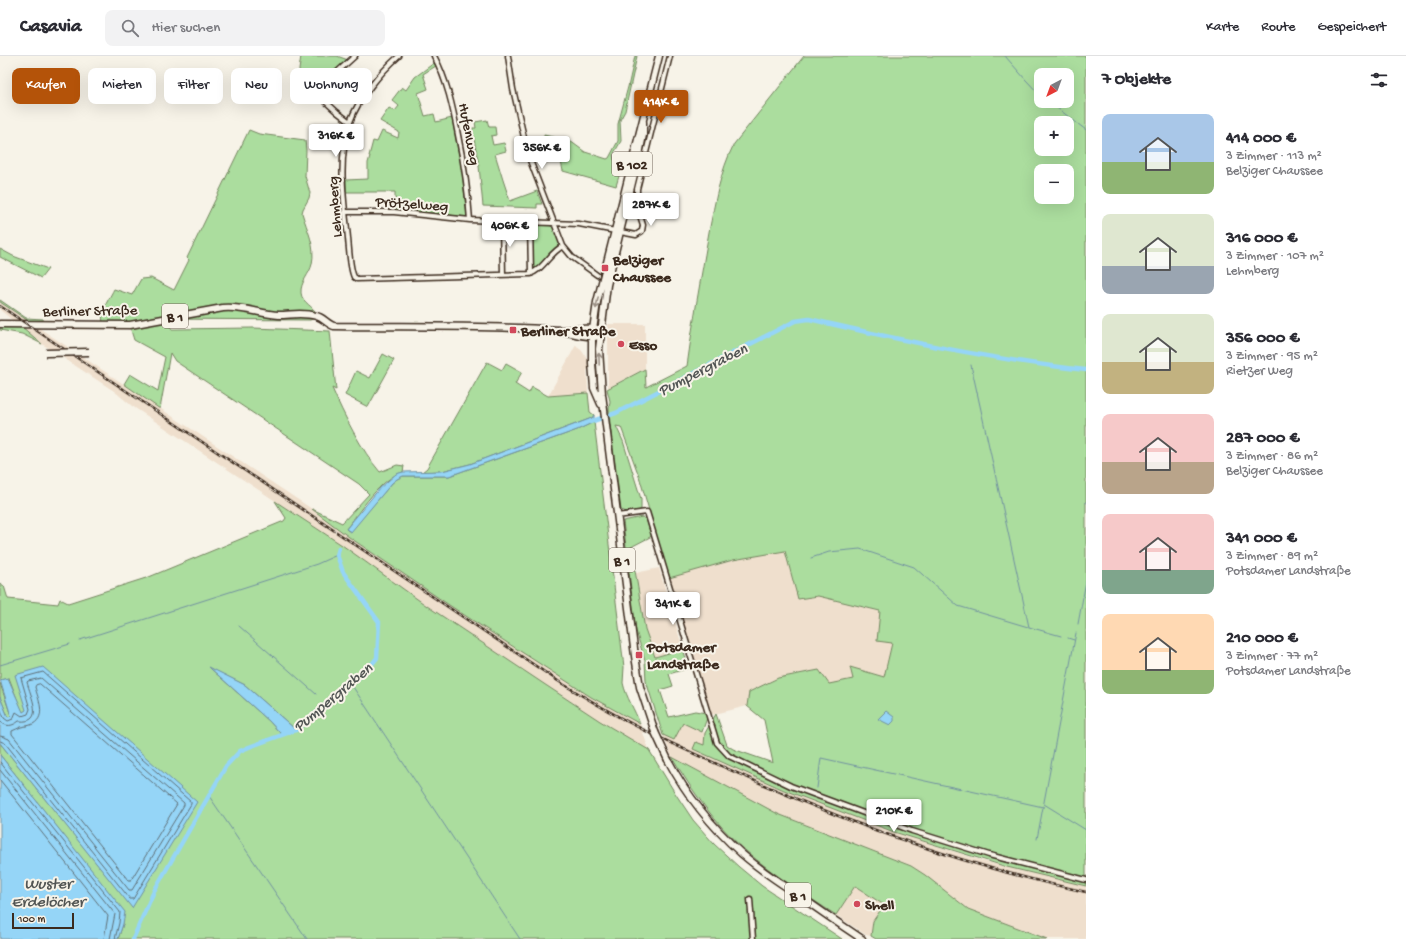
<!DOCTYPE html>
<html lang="de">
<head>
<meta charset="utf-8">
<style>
	body { margin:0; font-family:"Gochi Hand",sans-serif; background:#f2f2f3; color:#2b2b33; height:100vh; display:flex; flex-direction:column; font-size:15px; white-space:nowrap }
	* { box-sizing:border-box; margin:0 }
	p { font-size:13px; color:#7c7c81 }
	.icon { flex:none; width:22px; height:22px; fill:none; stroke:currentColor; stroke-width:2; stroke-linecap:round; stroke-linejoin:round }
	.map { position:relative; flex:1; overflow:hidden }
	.panel { display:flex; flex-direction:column; background:#fff; width:320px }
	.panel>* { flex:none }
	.hud { position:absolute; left:12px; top:12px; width:380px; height:36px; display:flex; gap:8px }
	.needle { width:26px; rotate:221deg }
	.fabs { position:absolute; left:1034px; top:12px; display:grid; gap:8px }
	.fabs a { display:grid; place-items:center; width:40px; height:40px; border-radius:8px; background:#fff; box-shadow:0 4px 16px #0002; font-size:20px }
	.scale { position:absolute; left:12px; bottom:10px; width:62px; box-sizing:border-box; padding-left:4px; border:2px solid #3b2a1e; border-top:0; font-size:11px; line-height:14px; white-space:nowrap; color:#3b2a1e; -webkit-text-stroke:3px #f7f3e8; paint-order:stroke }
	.price { position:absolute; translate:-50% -34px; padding:0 9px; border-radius:4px; background:#fff; color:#222; font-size:13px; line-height:26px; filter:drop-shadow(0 1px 2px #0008) }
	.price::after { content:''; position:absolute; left:50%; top:24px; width:12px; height:9px; margin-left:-6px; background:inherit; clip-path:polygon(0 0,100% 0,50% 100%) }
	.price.on { background:#b45309; color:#fff }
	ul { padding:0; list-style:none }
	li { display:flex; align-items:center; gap:12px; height:100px; padding:0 16px }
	li span { display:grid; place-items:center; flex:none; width:112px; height:80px; border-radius:8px; color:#555 }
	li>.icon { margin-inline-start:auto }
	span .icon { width:48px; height:48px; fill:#fffc; stroke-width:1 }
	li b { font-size:17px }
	h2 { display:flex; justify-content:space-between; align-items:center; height:48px; padding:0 16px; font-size:17px }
	.chip { padding:0 14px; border-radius:8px; background:#fff; box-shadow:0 4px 16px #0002; font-size:14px; line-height:36px }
	.chip.on { background:#b45309; color:#fff }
	header { display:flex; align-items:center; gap:24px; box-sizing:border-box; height:56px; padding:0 20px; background:#fff; border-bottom:1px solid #e1e1e2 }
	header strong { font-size:19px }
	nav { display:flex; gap:22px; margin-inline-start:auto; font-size:14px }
	.search { width:280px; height:36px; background:#f2f2f3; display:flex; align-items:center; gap:10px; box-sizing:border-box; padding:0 14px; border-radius:8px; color:#7c7c81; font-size:15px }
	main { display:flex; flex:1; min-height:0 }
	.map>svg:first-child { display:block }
	.built { fill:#efdfcd }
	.green { fill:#abdd9e; stroke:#73845e; fill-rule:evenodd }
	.water { fill:#95d5f7; stroke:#7191a0 }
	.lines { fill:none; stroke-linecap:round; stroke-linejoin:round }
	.shore { stroke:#5f6e75; stroke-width:1 }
	.stream { stroke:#7191a0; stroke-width:1 }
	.canal { stroke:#95d5f7; stroke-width:4.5 }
	.minor-casing { stroke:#3b2a1e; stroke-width:7 }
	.primary-casing { stroke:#3b2a1e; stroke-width:9 }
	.minor { stroke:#f7f3e8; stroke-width:4 }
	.primary { stroke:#f7f3e8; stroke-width:6 }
	.rail-casing { stroke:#3b2a1e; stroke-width:2.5 }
	.rail { stroke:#f7f3e8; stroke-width:1; stroke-dasharray:3; stroke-linecap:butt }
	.primary-bridge-casing { stroke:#3b2a1e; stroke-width:9; stroke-linecap:butt }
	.primary-bridge { stroke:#f7f3e8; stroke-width:6 }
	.oneway { stroke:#998e83 }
	.poi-dot { fill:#d1495b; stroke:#f7f3e8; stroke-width:1.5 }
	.labels { text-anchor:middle; stroke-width:4; stroke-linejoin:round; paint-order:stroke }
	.shield { fill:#f7f3e8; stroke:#73665b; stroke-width:1 }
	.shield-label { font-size:14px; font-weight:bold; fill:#3b2a1e }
	.street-label { font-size:15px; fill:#3b2a1e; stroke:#f7f3e8 }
	.poi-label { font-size:15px; font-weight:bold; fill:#3b2a1e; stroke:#f7f3e8; text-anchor:start }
	.water-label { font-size:16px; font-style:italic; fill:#525554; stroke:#f7f3e8 }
</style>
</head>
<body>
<header>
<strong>Casavia</strong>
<div class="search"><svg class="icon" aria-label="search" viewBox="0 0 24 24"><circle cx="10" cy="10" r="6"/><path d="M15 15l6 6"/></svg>Hier suchen</div>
<nav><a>Karte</a><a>Route</a><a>Gespeichert</a></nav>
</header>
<main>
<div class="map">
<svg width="1086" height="883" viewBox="0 0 1086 883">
	<rect width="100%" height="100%" fill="#f7f3e8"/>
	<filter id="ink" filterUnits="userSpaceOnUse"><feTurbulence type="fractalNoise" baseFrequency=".025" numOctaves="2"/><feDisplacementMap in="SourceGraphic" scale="8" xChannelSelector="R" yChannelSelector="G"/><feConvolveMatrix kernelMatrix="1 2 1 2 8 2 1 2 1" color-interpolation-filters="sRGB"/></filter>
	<g filter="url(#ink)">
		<path class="built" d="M 0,246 L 312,453 L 349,481 L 452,551 L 591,641 L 640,668 L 649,694 L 600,665 L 547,630 L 427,550 L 342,489 L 132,350 L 114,335 L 42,288 L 0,254 Z
			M 608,268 L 645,268 L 645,313 L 608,332 Z
			M 576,289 L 582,295 L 589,306 L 590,313 L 587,314 L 588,337 L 548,340 Z
			M 785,495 L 798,543 L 818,540 L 880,555 L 877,585 L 892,587 L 884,621 L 850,611 L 853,623 L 829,629 L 819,614 L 778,622 L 749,636 L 747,650 L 711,659 L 669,522 L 733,504 Z
			M 659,512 L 683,593 L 655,601 L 645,573 L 636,517 Z
			M 683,667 L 705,677 L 704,689 L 693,693 L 784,734 L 894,776 L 983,805 L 1007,811 L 1086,830 L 1086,883 L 1047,883 L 968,853 L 925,819 L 911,810 L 778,758 L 709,721 L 672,701 L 663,679 L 674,684 Z
			M 855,830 L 884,849 L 873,865 L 871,880 L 866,879 L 836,859 Z"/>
		<path class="green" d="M 301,0 L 337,0 L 348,4 L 308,39 L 306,30 L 299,14 Z
			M 635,0 L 637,0 L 625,55 L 620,64 L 621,85 L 613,99 L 614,104 L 621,107 L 622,110 L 616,130 L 563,115 L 559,96 L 545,92 L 544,79 L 570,85 L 585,96 L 607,103 L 609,102 L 618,85 L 618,68 L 628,31 Z
			M 804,0 L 1086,0 L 1086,830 L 1007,811 L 894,776 L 784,734 L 693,693 L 696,686 L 704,689 L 705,677 L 716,658 L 727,689 L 733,693 L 773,707 L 764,664 L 747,650 L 749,636 L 778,622 L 819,614 L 829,628 L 853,623 L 850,611 L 884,621 L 892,587 L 877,585 L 880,555 L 818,540 L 798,543 L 785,495 L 733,504 L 669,522 L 639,420 L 621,371 L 616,370 L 623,385 L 641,443 L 641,454 L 627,456 L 621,454 L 610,368 L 609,353 L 610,345 L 607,333 L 645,313 L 646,331 L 687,310 C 693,265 701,221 709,176 C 715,146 720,116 734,88 ZM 1041,19 L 1067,19 L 1067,45 L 1041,45 ZM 1041,67 L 1067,67 L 1067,93 L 1041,93 ZM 1041,115 L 1067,115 L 1067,141 L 1041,141 Z
			M 434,7 L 436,10 L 423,18 L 428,33 L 418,37 L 425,60 L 434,58 L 436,66 L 452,62 L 462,114 L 467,161 L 395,153 L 395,136 L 346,136 L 346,124 L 368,123 L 368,107 L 370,100 L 369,100 L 373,85 L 377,86 L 382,75 L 398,82 L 399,76 L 380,65 L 389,52 L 395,55 L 399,50 L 392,44 L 402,31 L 406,34 L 415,21 Z
			M 487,64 L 489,71 L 495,71 L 496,79 L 491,80 L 493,89 L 504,87 L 506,95 L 495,98 L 503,124 L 510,145 L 537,135 L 542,148 L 537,148 L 537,152 L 483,150 L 479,110 L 472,72 L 476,72 L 475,66 Z
			M 249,74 L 259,78 L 305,84 L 306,94 L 305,120 L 310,137 L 309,142 L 303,153 L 302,157 C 307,174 316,190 312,208 C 310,218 300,226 301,237 C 302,247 314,250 317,259 L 315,262 L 310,264 L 163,263 L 172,273 L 253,272 L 330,275 L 336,334 L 332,332 C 343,358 362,395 380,416 L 397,409 L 404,410 L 403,416 C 381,422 360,455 346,473 L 350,476 L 392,427 L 397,423 L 403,420 L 449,420 L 577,374 L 594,366 L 624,611 C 624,616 623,622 623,627 C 626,641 635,654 640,668 L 591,641 L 452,551 L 349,481 L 312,453 L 342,467 L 369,438 L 359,428 L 175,305 L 170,297 L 160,353 L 124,328 L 130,318 L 158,335 L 165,301 L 134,284 L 130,271 L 104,271 C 99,256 107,247 114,233 L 132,239 L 141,223 L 151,222 L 174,234 L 189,204 L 187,202 Z
			M 531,167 C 549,168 556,167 559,187 L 558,190 L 540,211 L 533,215 Z
			M 0,193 L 13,200 L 48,213 L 41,222 L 0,201 Z
			M 0,244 L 26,262 L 43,263 L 44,266 L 30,266 L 0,246 Z
			M 0,270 L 21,270 L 42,288 L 22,278 L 0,274 Z
			M 383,298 L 394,304 L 368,351 L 345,339 L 356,315 L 370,322 Z
			M 487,306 L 502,314 L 506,307 L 522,316 L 515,328 L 529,337 L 532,331 L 548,340 L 588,337 L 590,356 L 594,359 L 592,362 L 470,408 L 442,415 L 422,416 L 427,412 Z
			M 275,445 L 342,489 L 427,550 L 547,630 L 600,665 L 649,694 L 675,737 L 693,764 L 714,788 L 739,811 L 762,830 L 842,883 L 118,883 L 123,868 L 124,856 L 0,699 L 0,687 L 132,851 L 26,655 L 22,656 L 9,622 L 0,624 L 0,527 L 4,530 L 8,543 L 58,548 L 60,543 L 68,547 L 149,521 L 284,465 L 286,462 ZM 210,612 L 245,629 L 296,674 L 282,679 L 269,665 Z
			M 642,461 L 646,463 L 652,480 L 631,491 L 645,573 L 655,601 L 683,593 L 689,612 L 669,618 L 673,630 L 660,634 L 669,661 L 695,655 L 706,657 L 707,662 L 702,676 L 683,667 L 674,684 L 663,679 L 646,625 L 645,605 L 636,575 L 623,465 Z
			M 0,627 L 11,660 L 8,661 L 0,641 Z
			M 672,701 L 778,758 L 911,810 L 925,819 L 968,853 L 1047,883 L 876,883 L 871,880 L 873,865 L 884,849 L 855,830 L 836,859 C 805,839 774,819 746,795 C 715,768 693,736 672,701 Z"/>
		<path class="water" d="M 594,359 L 594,366 L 577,374 L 449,420 L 403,420 L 397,423 L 392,427 L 351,476 L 346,473 L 380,432 L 396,418 L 403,416 L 442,415 L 470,408 L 592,362 Z
			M 43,611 L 197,746 L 132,852 L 0,687 L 0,641 L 8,661 L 11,660 L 0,624 L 8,622 L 23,656 L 26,654 L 15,619 Z
			M 209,611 L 245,629 L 296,674 L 282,679 L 269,665 Z
			M 886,655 L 894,661 L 894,665 L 890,669 L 878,663 Z
			M 0,699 L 125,856 L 123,868 L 118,883 L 0,883 Z"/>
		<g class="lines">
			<path class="shore" d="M 40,628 L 177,748 L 131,824 L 128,824 L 12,678 L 12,675 C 15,674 18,672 21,671 C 25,670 29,670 33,668 C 47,660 38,643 35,631 L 36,629 Z
				M 0,652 L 4,662 L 8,665 L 13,663 L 16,656 L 22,660 L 28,658 L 30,653 L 21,622 L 43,616 L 191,746 L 191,748 L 133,843 L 130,843 L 5,687 L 0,685
				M 0,665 C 6,672 13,670 19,665 C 46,668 30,639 27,626 L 28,625 L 41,622 L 184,747 L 184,749 L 132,834 L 129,834 L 9,683 L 4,681 L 0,680
				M 0,706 L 120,856 L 119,867 L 115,883
				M 0,714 L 115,858 L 110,883
				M 0,724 L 108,860 L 104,883"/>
			<path class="stream" d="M 1005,0 L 1026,24 L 1041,40
				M 1048,45 L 1086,74
				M 971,309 L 1029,571 L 1061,580
				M 1086,447 L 1086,446
				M 811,502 L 829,496 L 860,493 L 914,511 L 958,550 L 1028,571
				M 1078,568 L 1086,525
				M 239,570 L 316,638
				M 1068,582 L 1074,584
				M 80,584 L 317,508 L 337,499
				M 0,609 L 70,588
				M 351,628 L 520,883
				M 817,732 L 821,702 L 1043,751
				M 209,740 L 307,883
				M 1044,748 L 1086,774
				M 1037,783 L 1076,577"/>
			<path class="canal" d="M 590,366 L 616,357 L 795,265 L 809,263 C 900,284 993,304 1086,314
				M 133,883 L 154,835 L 226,710 L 240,695 L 249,691 L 296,674 L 351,628 L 367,614 L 377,602 L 379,566 L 343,516 L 337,499 L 339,492"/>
			<g class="minor-casing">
				<path id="minor" d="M 399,0 C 381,16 358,43 350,66 C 338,100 343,139 347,173 C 349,186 349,211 354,221 L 357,223 L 529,218 C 544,214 549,197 563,190
					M 434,0 C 447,24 453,52 458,79 C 464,108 468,134 470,164
					M 508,0 L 513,33 L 528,99 L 563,190 L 572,201 L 597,219
					M 350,66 L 337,56 L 315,36 L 355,0
					M 345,156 L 394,156 L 470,164 L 579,168 L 636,179 L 642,175 L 643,169 L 637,150 L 637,133 L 670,0
					M 502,165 L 503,219
					M 530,166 L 531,218
					M 617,460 L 647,456 L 717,687 L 729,700 L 791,730 L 912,775 L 989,799 L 1086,824
					M 750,843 L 753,883"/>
			</g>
			<g class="primary-casing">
				<path id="primary" d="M 643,66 L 643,79 L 640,94 L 607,229 L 599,293 L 602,338 L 635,600 L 640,631 L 655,676
					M 0,268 L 130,269 L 223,252 C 243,250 260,258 279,259 C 291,259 303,256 316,260 C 323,261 327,268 334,270 C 409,271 483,269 558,274 C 572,275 586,271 600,273
					M 563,275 L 580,279 L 595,281
					M 601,348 L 594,332 L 592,307 L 592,281 L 597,246 L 659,0
					M 668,704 C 687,740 712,771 742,798 C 757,811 774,823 791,834 C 815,851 838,867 862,883"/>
			</g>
			<use href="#minor" class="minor"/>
			<use href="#primary" class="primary"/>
			<g class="rail-casing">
				<path id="rail" d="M 0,250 L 558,625 C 586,642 613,659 642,673 C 684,694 728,713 771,732 C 872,776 978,813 1086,836"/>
			</g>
			<use href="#rail" class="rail"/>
			<g class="primary-bridge-casing">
				<path id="primary-bridge" d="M 46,297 L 89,296
					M 655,676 L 668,704"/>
			</g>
			<use href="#primary-bridge" class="primary-bridge"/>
		</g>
		<defs><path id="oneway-shaft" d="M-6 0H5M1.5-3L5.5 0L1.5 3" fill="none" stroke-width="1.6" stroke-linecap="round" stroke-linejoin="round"/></defs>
		<g class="oneway">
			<use href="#oneway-shaft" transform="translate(597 247) rotate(101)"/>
			<use href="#oneway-shaft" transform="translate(599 303) rotate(-92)"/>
		</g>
	</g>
	<g class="poi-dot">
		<rect x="601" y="208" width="8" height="8" rx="2"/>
		<rect x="509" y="270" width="8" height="8" rx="2"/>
		<circle cx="621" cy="288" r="4"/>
		<rect x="635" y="595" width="8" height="8" rx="2"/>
		<circle cx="857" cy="848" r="4"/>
	</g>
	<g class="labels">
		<g class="shield">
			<rect x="612" y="96" width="40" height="24" rx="3"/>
			<rect x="162" y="248" width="26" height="24" rx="3"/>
			<rect x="609" y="492" width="26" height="24" rx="3"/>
			<rect x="785" y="827" width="26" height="24" rx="3"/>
		</g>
		<g class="shield-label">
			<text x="632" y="113">B 102</text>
			<text x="175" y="265">B 1</text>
			<text x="622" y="509">B 1</text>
			<text x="798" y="844">B 1</text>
		</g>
		<g class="street-label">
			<text transform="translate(470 78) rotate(79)" y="5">Hufenweg</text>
			<text transform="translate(412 147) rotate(4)" y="5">Prötzelweg</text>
			<text transform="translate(334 151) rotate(-94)" y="5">Lehmberg</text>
			<text transform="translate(90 254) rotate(-1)" y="5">Berliner Straße</text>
		</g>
		<g class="poi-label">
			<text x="613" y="208">Belziger<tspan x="613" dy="17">Chaussee</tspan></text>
			<text x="521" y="279">Berliner Straße</text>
			<text x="629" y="293">Esso</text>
			<text x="647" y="595">Potsdamer<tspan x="647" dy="17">Landstraße</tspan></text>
			<text x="865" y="853">Shell</text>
		</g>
		<g class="water-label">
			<text transform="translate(702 312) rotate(-27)" y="6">Pumpergraben</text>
			<text transform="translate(332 640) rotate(-40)" y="6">Pumpergraben</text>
			<text x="48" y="832">Wuster<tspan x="48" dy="18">Erdelöcher</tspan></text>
		</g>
	</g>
</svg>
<div class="fabs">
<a><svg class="needle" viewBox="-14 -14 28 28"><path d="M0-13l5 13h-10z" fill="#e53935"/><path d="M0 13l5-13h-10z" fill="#7c7c81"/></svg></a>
<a>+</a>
<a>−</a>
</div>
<div class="scale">100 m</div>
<b class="price on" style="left:661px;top:68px">414K €</b>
<b class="price" style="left:336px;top:102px">316K €</b>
<b class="price" style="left:542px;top:114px">356K €</b>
<b class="price" style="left:651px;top:171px">287K €</b>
<b class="price" style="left:510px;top:192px">406K €</b>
<b class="price" style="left:673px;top:570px">341K €</b>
<b class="price" style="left:894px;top:777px">210K €</b>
<div class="hud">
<a class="chip on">Kaufen</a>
<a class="chip">Mieten</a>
<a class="chip">Filter</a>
<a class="chip">Neu</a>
<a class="chip">Wohnung</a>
</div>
</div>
<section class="panel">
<h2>7 Objekte<svg class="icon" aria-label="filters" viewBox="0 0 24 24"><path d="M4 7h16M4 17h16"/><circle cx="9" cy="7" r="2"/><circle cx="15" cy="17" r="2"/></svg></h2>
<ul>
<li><span style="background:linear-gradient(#a9c7e8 60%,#8fb573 0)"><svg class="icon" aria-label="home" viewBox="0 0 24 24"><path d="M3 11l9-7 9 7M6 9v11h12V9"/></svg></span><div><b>414 000 €</b><p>3 Zimmer · 113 m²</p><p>Belziger Chaussee</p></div></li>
<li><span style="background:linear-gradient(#dfe7d0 65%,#9aa5b1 0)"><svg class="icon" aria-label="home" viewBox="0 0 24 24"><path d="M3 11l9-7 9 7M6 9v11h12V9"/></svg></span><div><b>316 000 €</b><p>3 Zimmer · 107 m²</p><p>Lehmberg</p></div></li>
<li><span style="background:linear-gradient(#dfe7d0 60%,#c2b280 0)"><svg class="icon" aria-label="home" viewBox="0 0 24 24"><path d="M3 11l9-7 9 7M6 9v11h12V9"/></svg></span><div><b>356 000 €</b><p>3 Zimmer · 95 m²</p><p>Rietzer Weg</p></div></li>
<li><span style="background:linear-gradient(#f6c9c9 60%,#b9a48a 0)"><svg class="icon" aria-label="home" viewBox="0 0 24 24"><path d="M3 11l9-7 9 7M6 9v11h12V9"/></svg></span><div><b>287 000 €</b><p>3 Zimmer · 86 m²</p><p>Belziger Chaussee</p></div></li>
<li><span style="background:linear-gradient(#f6c9c9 70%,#7fa58c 0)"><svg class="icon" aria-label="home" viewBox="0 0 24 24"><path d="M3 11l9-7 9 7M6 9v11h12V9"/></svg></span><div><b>341 000 €</b><p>3 Zimmer · 89 m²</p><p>Potsdamer Landstraße</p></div></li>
<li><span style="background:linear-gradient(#ffd9b3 70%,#8fb573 0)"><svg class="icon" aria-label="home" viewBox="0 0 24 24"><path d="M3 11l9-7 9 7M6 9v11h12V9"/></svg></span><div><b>210 000 €</b><p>3 Zimmer · 77 m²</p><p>Potsdamer Landstraße</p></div></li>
</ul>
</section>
</main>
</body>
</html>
